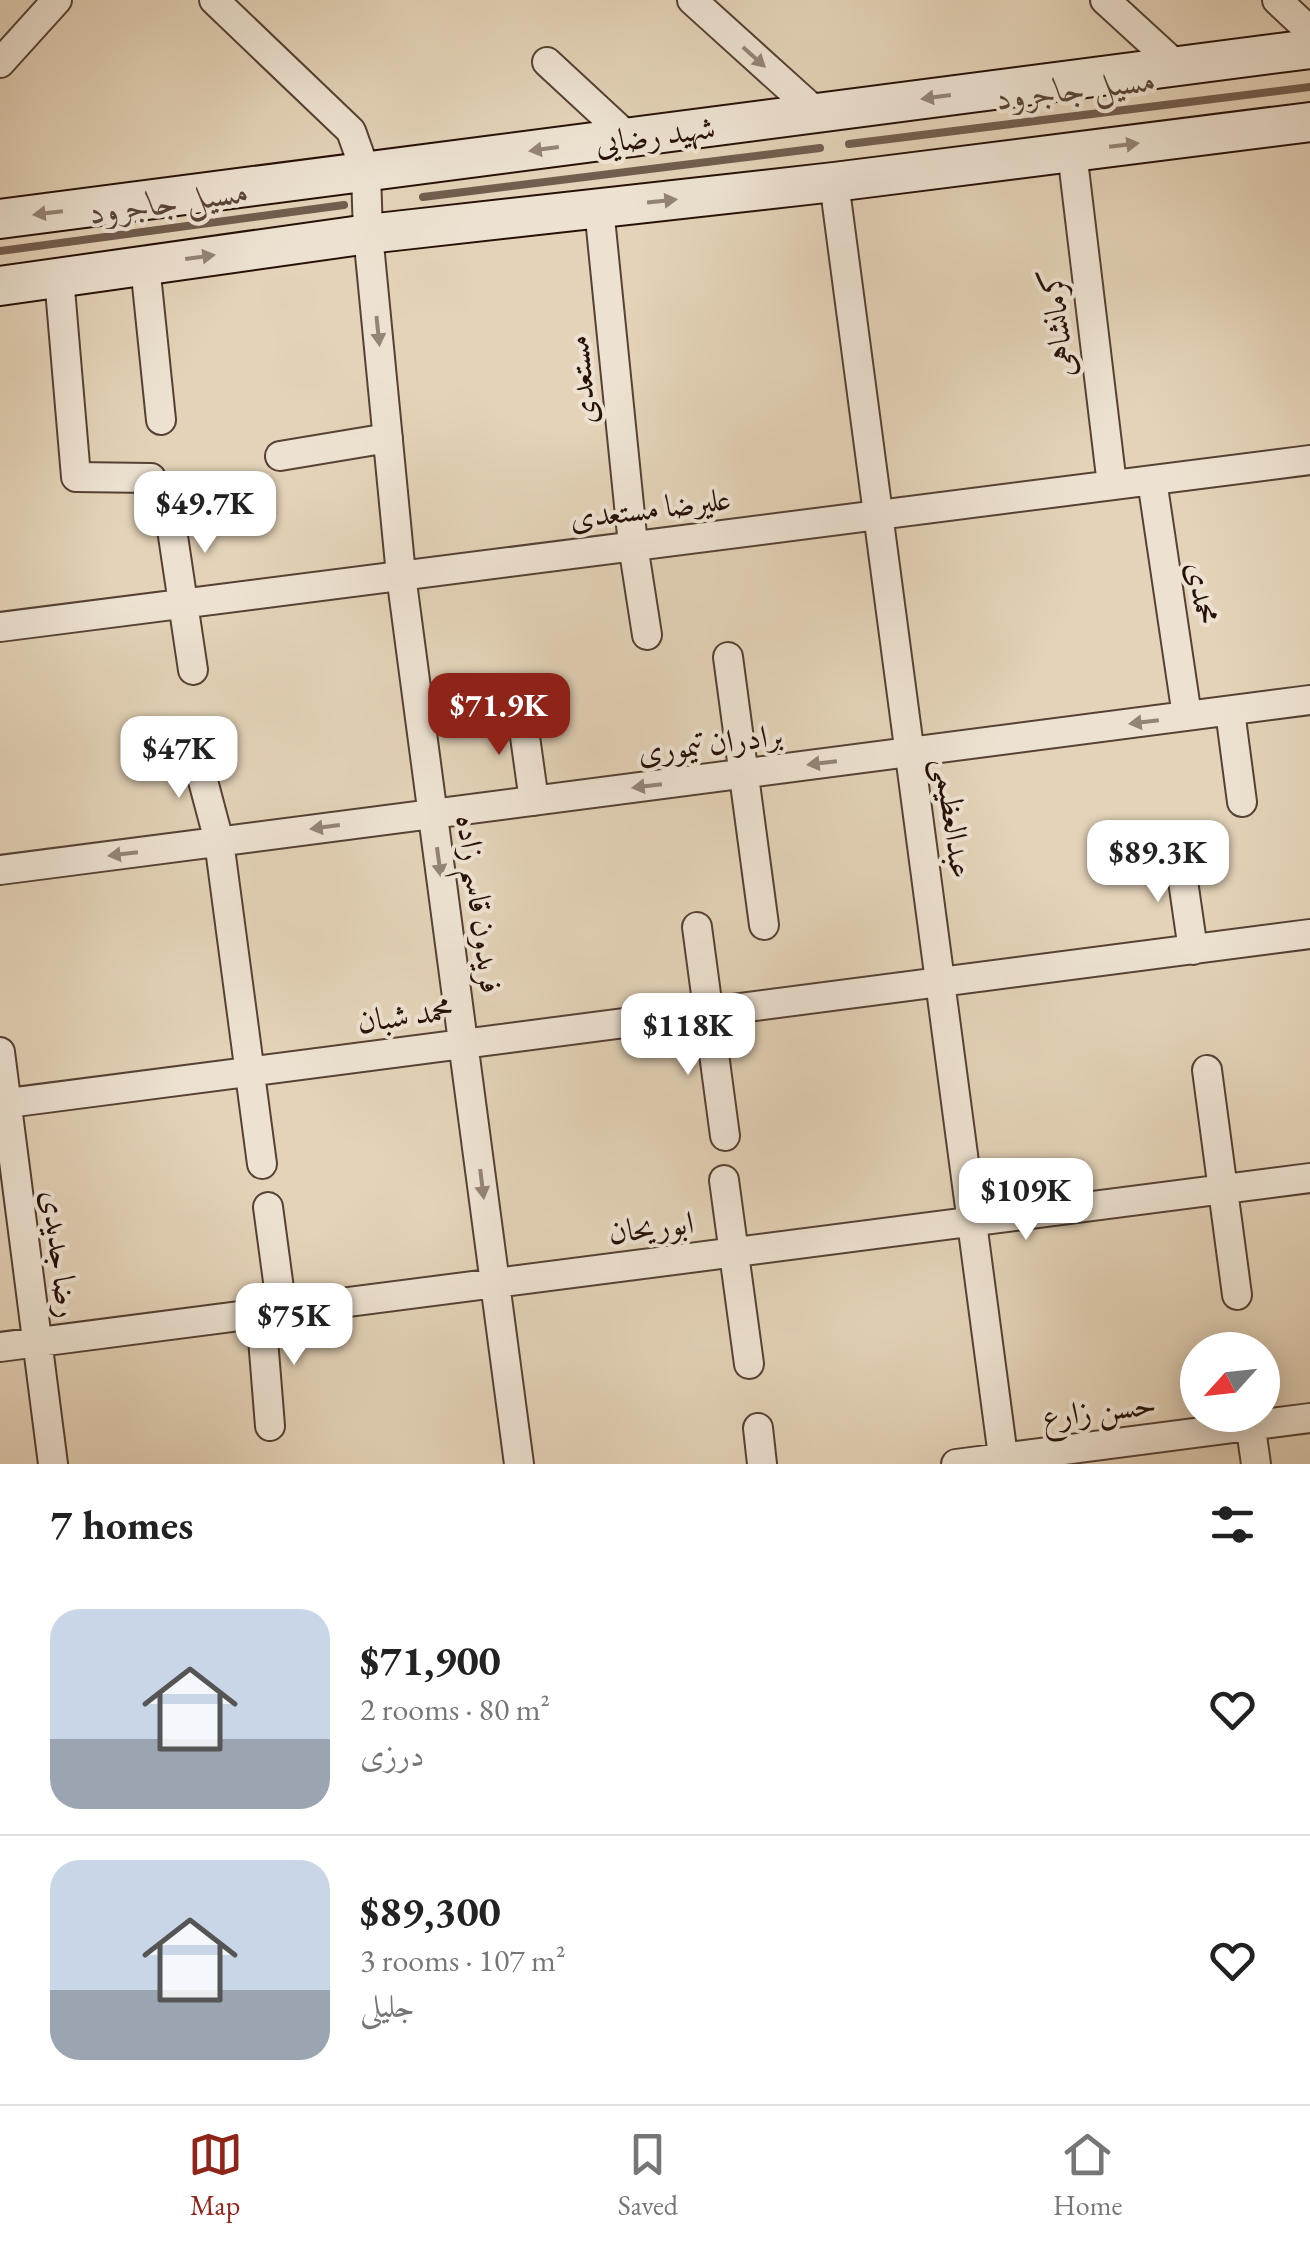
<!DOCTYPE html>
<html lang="en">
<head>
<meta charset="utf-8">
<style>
	body { margin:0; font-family:"EB Garamond",Amiri,serif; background:#f2f2f2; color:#222; height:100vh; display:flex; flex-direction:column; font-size:38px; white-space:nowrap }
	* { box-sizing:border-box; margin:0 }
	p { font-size:32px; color:#767676 }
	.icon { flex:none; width:55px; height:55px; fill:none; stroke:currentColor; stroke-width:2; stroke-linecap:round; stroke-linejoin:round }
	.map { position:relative; height:1464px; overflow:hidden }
	.sheet { display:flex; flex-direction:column; background:#fff; flex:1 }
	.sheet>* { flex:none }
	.needle { width:65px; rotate:243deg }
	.buttons { position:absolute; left:1180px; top:1332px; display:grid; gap:20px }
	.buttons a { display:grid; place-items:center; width:100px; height:100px; border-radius:50%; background:#fff; box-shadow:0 5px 25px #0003; font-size:50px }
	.price { position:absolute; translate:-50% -85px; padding:0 22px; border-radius:20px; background:#fff; color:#222; font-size:32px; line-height:65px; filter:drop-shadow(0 2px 5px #0008) }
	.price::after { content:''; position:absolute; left:50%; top:60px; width:30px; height:22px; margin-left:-15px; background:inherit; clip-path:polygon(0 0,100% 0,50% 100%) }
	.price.on { background:#8f2418; color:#fff }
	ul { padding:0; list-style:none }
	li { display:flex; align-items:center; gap:30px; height:250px; padding:0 50px }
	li+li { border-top:2px solid #e0e0e0 }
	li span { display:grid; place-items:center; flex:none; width:280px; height:200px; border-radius:30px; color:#555 }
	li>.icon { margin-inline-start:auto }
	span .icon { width:120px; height:120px; fill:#fffc; stroke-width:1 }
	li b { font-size:42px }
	h2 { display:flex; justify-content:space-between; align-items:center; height:120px; padding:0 50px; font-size:42px }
	.tab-bar { display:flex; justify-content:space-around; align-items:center; height:140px; border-top:2px solid #e0e0e0; background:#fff; font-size:28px; color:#767676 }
	.tab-bar a { display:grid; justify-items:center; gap:5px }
	.tab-bar .on { color:#8f2418 }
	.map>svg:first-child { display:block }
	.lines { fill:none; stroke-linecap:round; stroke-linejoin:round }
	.stream { stroke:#725d4e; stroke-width:8 }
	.minor-casing { stroke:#564134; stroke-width:32 }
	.secondary-casing { stroke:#271008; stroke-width:42 }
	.minor { stroke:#ede2d1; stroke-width:28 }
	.secondary { stroke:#ede2d1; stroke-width:38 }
	.oneway { fill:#948477 }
	.labels { text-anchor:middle; stroke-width:8; stroke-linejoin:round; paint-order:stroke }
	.street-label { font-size:32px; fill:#271008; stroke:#ede2d1 }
	.water-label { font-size:35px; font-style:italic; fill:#594436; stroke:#ede2d1 }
</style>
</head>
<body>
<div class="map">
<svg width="1310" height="1464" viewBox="0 0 1310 1464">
	<rect width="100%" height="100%" fill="#e4d3b8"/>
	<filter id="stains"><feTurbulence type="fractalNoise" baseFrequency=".002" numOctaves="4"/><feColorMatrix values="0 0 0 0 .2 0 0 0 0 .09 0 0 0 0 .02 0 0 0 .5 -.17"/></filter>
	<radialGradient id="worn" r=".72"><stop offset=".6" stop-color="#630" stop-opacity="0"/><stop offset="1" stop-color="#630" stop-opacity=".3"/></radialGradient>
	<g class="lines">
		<path class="stream" d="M 849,144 L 1310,87
			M 423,197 L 820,148
			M 0,251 L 344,205"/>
		<g class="minor-casing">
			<path id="minor" d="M 214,0 L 351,131 L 366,173 L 368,234 L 401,575 L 519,1464
				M 692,0 L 817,113
				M 1105,0 L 1177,66
				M 1277,0 L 1310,31
				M 547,62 L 629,138
				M 0,63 L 57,0
				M 1072,152 L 1112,485
				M 834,182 L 1004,1464
				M 599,208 L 633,545 L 647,635
				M 145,265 L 161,420
				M 59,277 L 76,477 L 151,478
				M 280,456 L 388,438
				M 1152,480 L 1187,716
				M 170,516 L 193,670
				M 0,627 L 1310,460
				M 728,657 L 764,925
				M 521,708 L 534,801
				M 1230,711 L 1242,802
				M 194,747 L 219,841 L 262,1164
				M 1179,853 L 1193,950
				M 0,870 L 1310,700
				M 697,927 L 725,1136
				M 0,1052 L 53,1464
				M 1207,1070 L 1237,1295
				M 0,1104 L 1310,934
				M 724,1180 L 749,1364
				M 268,1207 L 282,1311
				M 261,1314 L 270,1426
				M 0,1347 L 1310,1178
				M 1249,1415 L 1256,1464
				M 758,1428 L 762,1464
				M 956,1464 L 1310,1418"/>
		</g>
		<g class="secondary-casing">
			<path id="secondary" d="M 0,219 L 1310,49
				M 0,286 L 368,234 L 834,182 L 1310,122"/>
		</g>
		<use href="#minor" class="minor"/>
		<use href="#secondary" class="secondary"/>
	</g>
	<defs><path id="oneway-solid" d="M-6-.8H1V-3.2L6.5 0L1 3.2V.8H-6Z" transform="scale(2.5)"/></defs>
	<g class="oneway">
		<use href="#oneway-solid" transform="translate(754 57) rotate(42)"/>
		<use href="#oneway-solid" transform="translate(936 97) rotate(172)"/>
		<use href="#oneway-solid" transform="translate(1124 145) rotate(-7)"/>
		<use href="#oneway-solid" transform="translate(544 149) rotate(172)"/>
		<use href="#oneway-solid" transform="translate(662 201) rotate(-6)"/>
		<use href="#oneway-solid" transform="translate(48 213) rotate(173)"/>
		<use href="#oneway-solid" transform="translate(200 257) rotate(-8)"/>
		<use href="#oneway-solid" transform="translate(378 331) rotate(84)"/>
		<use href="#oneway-solid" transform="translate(1144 722) rotate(173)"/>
		<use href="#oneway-solid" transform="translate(822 763) rotate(173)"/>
		<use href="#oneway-solid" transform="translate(647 786) rotate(173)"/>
		<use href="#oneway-solid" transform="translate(325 827) rotate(172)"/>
		<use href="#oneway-solid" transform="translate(123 854) rotate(173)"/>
		<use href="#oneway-solid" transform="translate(439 862) rotate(82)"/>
		<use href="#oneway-solid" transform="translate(482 1184) rotate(83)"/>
	</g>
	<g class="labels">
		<g class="street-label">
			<text transform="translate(655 135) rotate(-8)" y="11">شهید رضایی</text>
			<text transform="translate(1057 323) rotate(-97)" y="11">کرمانشاهی</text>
			<text transform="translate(581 380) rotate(-96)" y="11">مستعدی</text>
			<text transform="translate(650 508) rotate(-7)" y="11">علیرضا مستعدی</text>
			<text transform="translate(1203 593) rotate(81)" y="11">محمدی</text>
			<text transform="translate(710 743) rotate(-7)" y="11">برادران تیموری</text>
			<text transform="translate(954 818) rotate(82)" y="11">عبدالعظیمی</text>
			<text transform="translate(480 904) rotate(82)" y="11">فریدون قاسم زاده</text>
			<text transform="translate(405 1015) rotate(-8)" y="11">محمد شبان</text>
			<text transform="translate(651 1227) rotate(-7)" y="11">ابوریحان</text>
			<text transform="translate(61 1254) rotate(83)" y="11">رضا جدیدی</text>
			<text transform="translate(1099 1410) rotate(-7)" y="11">حسن زارع</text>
		</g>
		<g class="water-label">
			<text transform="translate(1076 88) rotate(-7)" y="12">مسیل جاجرود</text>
			<text transform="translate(169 201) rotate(-8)" y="12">مسیل جاجرود</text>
		</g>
	</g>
	<rect width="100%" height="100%" filter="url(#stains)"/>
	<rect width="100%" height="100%" fill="url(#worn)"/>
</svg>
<div class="buttons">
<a><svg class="needle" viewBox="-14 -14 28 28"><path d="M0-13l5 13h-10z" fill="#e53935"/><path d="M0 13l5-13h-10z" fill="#767676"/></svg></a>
</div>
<b class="price" style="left:205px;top:556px">$49.7K</b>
<b class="price on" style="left:499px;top:758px">$71.9K</b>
<b class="price" style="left:179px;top:801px">$47K</b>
<b class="price" style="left:1158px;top:905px">$89.3K</b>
<b class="price" style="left:688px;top:1078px">$118K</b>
<b class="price" style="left:1026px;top:1243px">$109K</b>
<b class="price" style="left:294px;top:1368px">$75K</b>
</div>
<section class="sheet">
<h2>7 homes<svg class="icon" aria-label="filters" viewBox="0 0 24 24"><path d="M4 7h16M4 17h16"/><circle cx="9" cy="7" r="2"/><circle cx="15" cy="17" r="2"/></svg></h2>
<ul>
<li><span style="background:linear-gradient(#c9d6e8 65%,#9aa5b1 0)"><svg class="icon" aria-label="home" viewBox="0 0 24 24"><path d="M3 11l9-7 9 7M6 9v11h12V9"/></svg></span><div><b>$71,900</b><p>2 rooms · 80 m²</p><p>درزی</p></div><svg class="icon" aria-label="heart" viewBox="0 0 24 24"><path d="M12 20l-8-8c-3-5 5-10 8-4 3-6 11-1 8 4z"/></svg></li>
<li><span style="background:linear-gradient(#c9d6e8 65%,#9aa5b1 0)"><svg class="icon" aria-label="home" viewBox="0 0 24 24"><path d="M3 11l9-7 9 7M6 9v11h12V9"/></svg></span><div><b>$89,300</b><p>3 rooms · 107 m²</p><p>جلیلی</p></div><svg class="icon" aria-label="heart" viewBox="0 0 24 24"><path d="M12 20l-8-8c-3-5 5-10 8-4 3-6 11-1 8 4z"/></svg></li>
</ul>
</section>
<nav class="tab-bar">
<a class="on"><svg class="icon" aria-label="map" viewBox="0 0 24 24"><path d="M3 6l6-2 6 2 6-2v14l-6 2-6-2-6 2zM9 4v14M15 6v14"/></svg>Map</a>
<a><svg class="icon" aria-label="saved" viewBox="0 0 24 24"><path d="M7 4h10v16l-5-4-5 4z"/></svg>Saved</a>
<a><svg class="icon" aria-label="home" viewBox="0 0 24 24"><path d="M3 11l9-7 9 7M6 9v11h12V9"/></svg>Home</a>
</nav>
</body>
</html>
